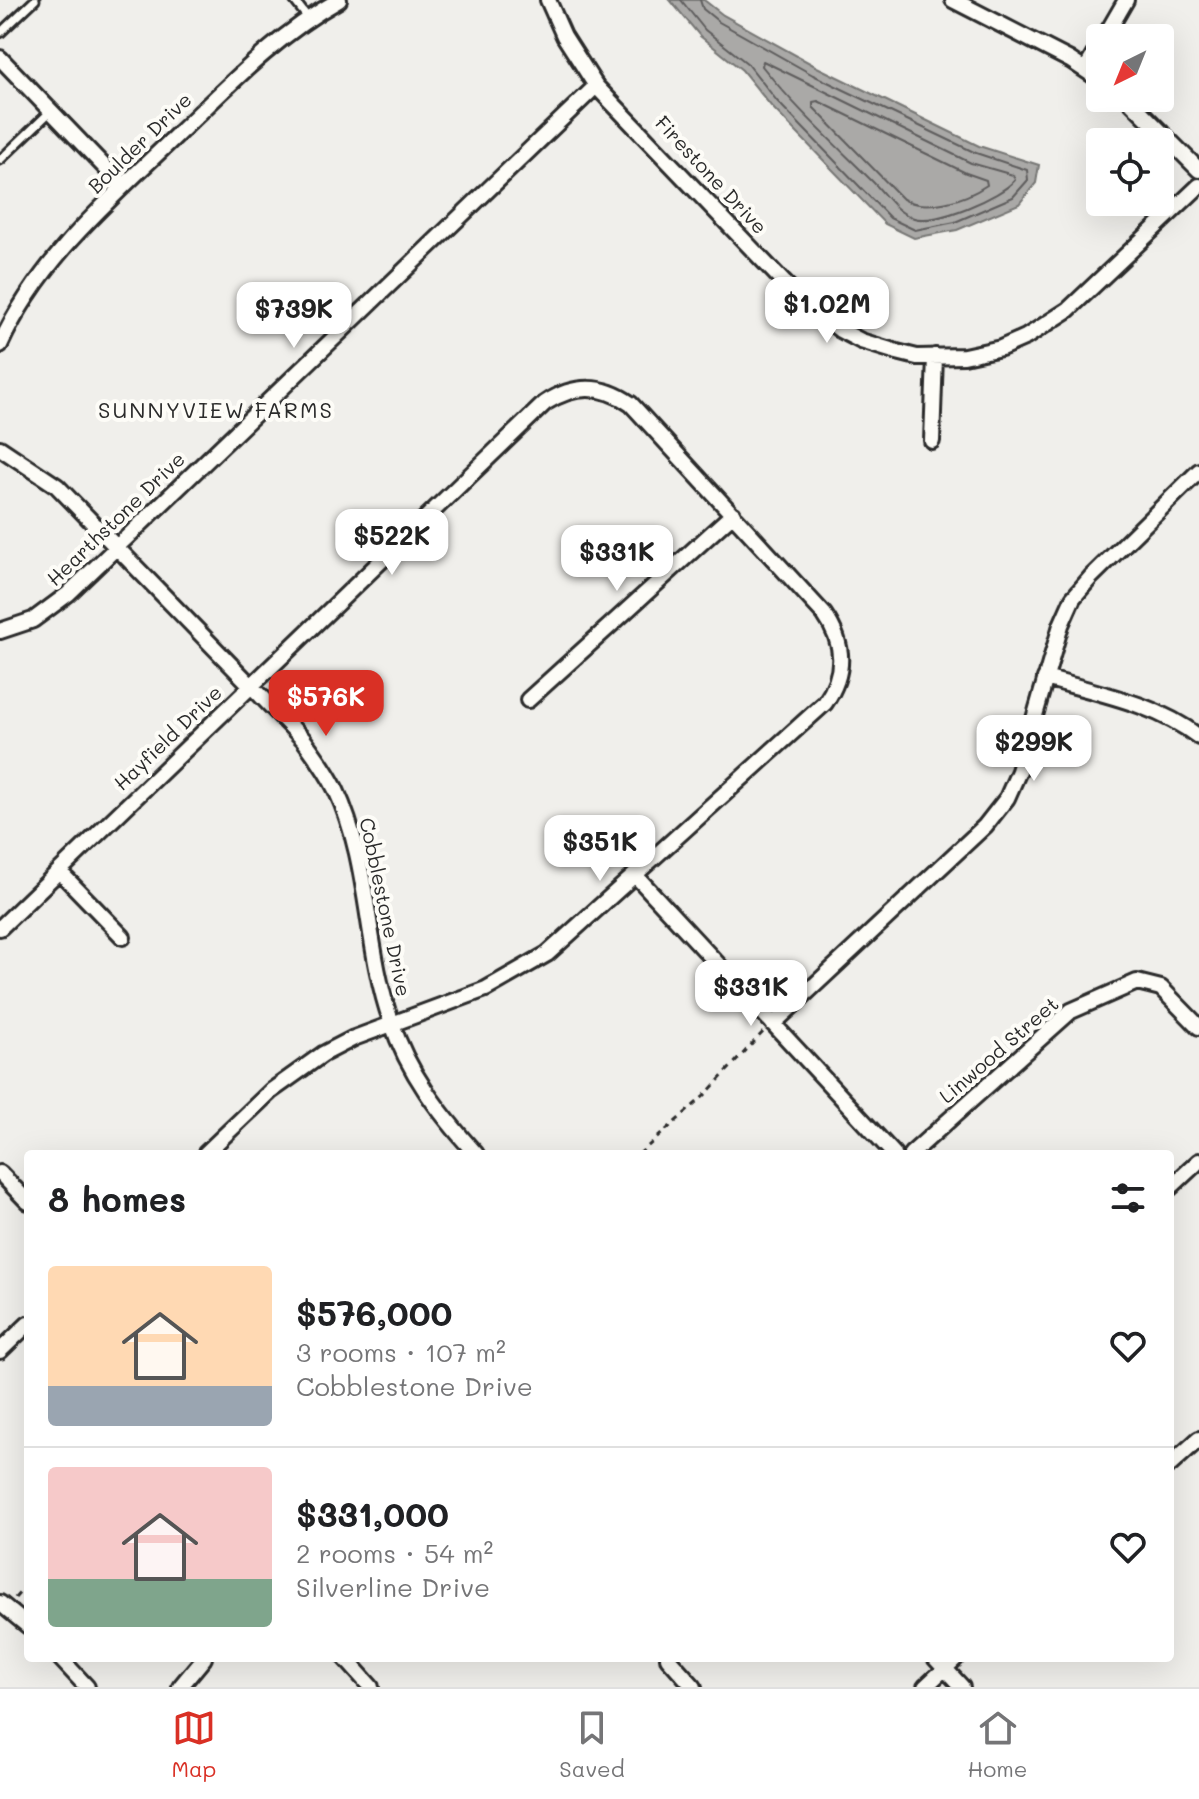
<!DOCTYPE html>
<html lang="en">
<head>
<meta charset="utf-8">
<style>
	body { margin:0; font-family:Mali,sans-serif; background:#f6f6f6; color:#202124; height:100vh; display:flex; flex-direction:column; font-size:30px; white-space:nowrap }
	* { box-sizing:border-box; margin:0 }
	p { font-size:26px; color:#757577 }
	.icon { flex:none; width:44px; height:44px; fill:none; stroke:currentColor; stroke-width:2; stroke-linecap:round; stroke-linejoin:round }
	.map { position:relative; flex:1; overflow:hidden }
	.drawer { position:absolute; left:24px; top:1150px; width:1150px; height:512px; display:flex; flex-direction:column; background:#fff; border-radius:8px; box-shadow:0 8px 32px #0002 }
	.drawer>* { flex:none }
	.needle { width:52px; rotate:223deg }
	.fabs { position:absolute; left:1086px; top:24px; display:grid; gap:16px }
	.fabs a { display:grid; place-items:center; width:88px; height:88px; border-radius:8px; background:#fff; box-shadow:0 8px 32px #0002; font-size:40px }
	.price { position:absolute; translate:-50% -68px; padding:0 18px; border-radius:16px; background:#fff; color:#222; font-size:26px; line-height:52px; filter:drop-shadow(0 2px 4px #0008) }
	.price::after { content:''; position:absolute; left:50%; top:48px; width:24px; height:18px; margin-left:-12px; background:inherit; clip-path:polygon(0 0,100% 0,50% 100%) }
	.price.current { background:#d93025; color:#fff }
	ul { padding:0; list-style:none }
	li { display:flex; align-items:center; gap:24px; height:200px; padding:0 24px }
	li+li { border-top:2px solid #e0e0e0 }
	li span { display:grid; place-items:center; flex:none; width:224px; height:160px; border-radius:8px; color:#555 }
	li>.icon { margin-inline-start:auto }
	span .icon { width:96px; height:96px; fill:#fffc; stroke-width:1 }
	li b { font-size:34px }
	h2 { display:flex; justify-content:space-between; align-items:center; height:96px; padding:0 24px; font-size:34px }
	.dock { display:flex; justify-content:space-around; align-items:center; height:112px; border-top:2px solid #e0e0e0; background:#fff; font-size:22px; color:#757577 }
	.dock a { display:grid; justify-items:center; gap:4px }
	.dock .current { color:#d93025 }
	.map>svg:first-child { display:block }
	.water { fill:#aaa9a7; stroke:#777775; stroke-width:2 }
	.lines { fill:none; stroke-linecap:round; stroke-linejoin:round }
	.shore { stroke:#5e5d5d; stroke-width:2 }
	.service-casing { stroke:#2b2b2b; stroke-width:13 }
	.minor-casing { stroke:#2b2b2b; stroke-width:20 }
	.path { stroke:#2b2b2b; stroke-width:3; stroke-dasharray:6 6; stroke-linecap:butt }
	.service { stroke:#fdfcf7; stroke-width:7 }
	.minor { stroke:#fdfcf7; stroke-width:14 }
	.labels { text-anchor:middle; stroke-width:8; stroke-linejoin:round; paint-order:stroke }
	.street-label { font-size:20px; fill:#2b2b2b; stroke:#fdfcf7 }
	.neighbourhood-label { font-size:22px; letter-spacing:2px; fill:#2b2b2b; stroke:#fdfcf7 }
</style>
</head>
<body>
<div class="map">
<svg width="1199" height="1687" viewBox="0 0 1199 1687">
	<rect width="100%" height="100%" fill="#f0efeb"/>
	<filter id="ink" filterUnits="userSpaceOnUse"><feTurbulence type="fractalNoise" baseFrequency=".0125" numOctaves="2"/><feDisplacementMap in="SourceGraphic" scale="16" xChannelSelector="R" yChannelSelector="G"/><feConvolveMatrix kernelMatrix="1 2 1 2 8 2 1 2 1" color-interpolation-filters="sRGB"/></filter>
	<g filter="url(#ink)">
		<path class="water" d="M 670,0 L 704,0 L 723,15 L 817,67 L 979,146 L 1039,165 L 1036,183 L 1019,204 L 957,230 L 914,238 L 885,224 L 771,106 L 742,70 L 700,36 Z"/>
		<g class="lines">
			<path class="shore" d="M 681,0 L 705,30 L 748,64 L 777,101 L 890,218 L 915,230 L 955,222 L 1013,197 L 1028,180 L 1027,170 L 976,153 L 813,75 L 719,22 L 703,9 L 700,0
				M 763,61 L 971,163 L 1013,175 L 1015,180 C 1001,197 935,225 914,218 C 895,212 886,195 873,182 C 835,144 796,109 762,66 Z
				M 818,101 L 966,173 L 986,180 L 987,185 C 965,200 927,212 903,199 L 813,107 L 813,102 Z"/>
			<g class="service-casing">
				<path id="service" d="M 294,0 L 308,18
					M 0,33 L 35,0
					M 0,160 L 51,111"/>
			</g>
			<g class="minor-casing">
				<path id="minor" d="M 548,0 L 564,36 L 596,86 L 796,295 L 840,330 L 861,341 L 897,352 L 917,357 L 964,356 L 1001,348 L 1026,337 L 1068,310 L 1199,186
					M 953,0 L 1070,60 L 1100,80
					M 1104,38 L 1126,0
					M 0,58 L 123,186
					M 1085,70 L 1100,45
					M 1127,98 L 1199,170
					M 0,345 C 41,256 111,199 180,132 C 230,84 277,35 339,0
					M 932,441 L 935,356
					M 0,448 L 57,486 L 303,739 C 315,755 327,772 336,790 C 370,862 365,947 391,1021 C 408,1073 440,1114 476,1154
					M 0,631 L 33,620 L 68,594 L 596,86
					M 1045,678 C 1097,693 1155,703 1199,737
					M 528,700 L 733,514
					M 59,871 L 123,937
					M 636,876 L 894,1154
					M 0,928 L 545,403 C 574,384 603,384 631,404 L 824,614 C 845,644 846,673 825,703 L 547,954 L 486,989 L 354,1038 L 323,1054 L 271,1091 L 205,1154
					M 773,1024 L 985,826 L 1007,798 L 1019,771 L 1061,625 L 1073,598 L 1091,577 L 1199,471
					M 911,1154 L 1071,1011 L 1137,982 L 1161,988 L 1199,1027
					M 0,1173 L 28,1202
					M 1170,1188 L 1199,1161
					M 0,1351 L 28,1324
					M 1170,1465 L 1199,1439
					M 0,1603 L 28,1626
					M 60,1658 L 87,1687
					M 345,1658 L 371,1687
					M 668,1658 L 694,1687
					M 935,1658 L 962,1687
					M 180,1687 L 204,1658
					M 925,1687 L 956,1658"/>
			</g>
			<path class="path" d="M 639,1154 L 704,1096 L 764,1031
				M 15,1598 L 28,1583"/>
			<use href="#service" class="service"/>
			<use href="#minor" class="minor"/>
		</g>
	</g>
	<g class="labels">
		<g class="street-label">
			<text transform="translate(140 143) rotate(-44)" y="7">Boulder Drive</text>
			<text transform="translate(711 175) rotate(47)" y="7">Firestone Drive</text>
			<text transform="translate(116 519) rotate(-44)" y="7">Hearthstone Drive</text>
			<text transform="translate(168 738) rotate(-44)" y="7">Hayfield Drive</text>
			<text transform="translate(385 907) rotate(78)" y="7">Cobblestone Drive</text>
			<text transform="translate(999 1050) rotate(-41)" y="7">Linwood Street</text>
		</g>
		<g class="neighbourhood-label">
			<text x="216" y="418">SUNNYVIEW FARMS</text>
		</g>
	</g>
</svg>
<div class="fabs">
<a><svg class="needle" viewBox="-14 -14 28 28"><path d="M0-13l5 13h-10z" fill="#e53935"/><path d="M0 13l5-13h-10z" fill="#757577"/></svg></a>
<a><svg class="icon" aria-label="locate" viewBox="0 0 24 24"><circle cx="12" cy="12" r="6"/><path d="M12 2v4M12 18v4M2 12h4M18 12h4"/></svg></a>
</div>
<b class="price" style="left:827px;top:345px">$1.02M</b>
<b class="price" style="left:294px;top:350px">$739K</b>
<b class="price" style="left:392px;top:577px">$522K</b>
<b class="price" style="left:617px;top:593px">$331K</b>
<b class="price current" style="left:326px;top:738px">$576K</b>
<b class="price" style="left:1034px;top:783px">$299K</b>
<b class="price" style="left:600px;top:883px">$351K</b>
<b class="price" style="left:751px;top:1028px">$331K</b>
<section class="drawer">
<h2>8 homes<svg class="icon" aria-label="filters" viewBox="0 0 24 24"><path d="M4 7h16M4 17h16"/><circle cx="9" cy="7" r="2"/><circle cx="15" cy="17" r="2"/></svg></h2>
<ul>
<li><span style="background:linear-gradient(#ffd9b3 75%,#9aa5b1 0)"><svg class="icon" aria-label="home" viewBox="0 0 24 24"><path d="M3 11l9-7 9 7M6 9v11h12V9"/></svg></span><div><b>$576,000</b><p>3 rooms · 107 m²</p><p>Cobblestone Drive</p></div><svg class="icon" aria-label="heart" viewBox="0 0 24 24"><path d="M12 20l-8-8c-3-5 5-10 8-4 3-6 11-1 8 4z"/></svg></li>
<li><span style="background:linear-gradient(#f6c9c9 70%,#7fa58c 0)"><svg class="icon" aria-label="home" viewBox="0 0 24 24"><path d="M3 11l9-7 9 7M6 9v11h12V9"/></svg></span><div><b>$331,000</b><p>2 rooms · 54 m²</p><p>Silverline Drive</p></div><svg class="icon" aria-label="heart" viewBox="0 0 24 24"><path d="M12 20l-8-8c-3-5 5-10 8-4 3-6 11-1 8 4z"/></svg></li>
</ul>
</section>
</div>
<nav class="dock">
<a class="current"><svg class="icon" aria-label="map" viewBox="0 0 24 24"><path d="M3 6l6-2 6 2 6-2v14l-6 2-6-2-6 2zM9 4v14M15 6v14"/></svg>Map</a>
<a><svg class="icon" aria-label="saved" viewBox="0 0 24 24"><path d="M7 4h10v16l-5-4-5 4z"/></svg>Saved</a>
<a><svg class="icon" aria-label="home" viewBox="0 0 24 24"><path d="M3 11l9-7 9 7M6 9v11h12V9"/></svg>Home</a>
</nav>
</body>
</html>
